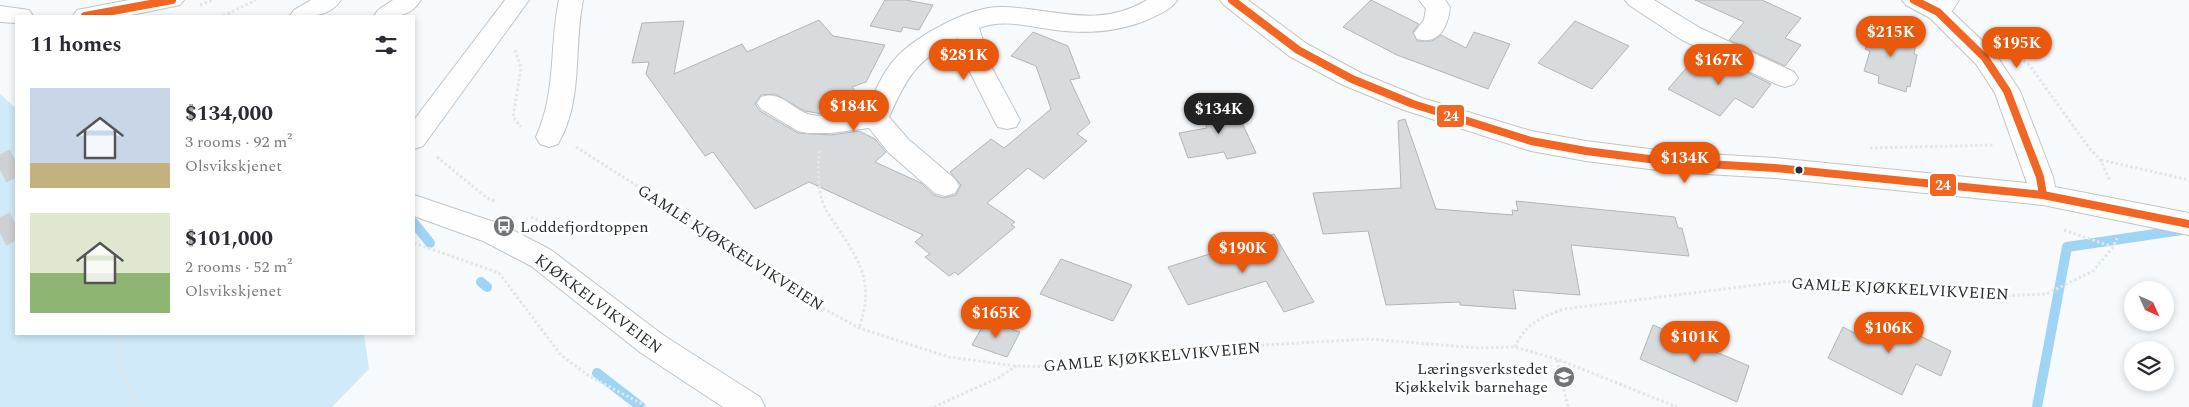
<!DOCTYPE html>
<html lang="en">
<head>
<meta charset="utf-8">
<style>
	body { margin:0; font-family:Spectral,serif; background:#f7f7f7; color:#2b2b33; height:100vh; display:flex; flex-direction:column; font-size:19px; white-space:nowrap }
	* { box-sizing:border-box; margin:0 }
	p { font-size:16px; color:#7c7c81 }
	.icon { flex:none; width:28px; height:28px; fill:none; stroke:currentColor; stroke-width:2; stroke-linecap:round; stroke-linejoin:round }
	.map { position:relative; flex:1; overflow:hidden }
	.details { position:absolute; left:15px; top:15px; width:400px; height:320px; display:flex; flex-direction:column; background:#fff; border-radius:0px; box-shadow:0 2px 8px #0003 }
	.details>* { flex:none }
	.needle { width:32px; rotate:135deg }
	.tools { position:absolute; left:2124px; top:281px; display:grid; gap:10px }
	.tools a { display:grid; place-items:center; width:50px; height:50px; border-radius:50%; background:#fff; box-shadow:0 2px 8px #0003; font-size:25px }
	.price { position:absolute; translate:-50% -42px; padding:0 11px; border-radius:18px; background:#ea580c; color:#fff; font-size:16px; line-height:32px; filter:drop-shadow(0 1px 2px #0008) }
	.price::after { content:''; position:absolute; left:50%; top:30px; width:15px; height:11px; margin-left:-8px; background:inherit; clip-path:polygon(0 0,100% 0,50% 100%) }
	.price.selected { background:#222; color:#fff }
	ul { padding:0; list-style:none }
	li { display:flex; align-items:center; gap:15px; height:125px; padding:0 15px }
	li span { display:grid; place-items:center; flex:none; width:140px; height:100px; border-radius:0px; color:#555 }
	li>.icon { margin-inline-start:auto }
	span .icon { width:60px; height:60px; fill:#fffc; stroke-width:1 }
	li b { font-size:21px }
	h2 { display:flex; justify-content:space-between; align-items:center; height:60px; padding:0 15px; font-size:21px }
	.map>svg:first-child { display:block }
	.green { fill:#d0eafa }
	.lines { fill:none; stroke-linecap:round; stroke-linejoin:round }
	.stream { stroke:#9fd4f4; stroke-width:10 }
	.building { fill:#d7dbde; stroke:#b2b6b9 }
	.highway-tunnel { stroke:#cdd1d3; stroke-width:28; stroke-dasharray:28 14; stroke-linecap:butt }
	.minor-casing { stroke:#c1c5c8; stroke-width:2 }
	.major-casing { stroke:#c1c5c8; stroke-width:2 }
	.highway-casing { stroke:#c1c5c8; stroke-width:2 }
	.path { stroke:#e3e5e6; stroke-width:3; stroke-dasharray:2.5 2.5; stroke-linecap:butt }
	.minor { fill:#fefeff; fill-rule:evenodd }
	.major { fill:#fefeff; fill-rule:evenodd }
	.highway { fill:#fefeff; fill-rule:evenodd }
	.bus-1-casing { stroke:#fff; stroke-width:11 }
	.bus-1 { stroke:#f26522; stroke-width:8 }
	.bus-dot { fill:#262c30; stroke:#fff; stroke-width:2 }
	.labels { text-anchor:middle; stroke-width:5; stroke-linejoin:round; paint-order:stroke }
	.poi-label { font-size:16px; fill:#262c30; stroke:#fff; text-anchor:start }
	.street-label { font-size:16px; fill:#262c30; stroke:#fff }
	.line-badge { stroke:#fff; stroke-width:2 }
	.badge-label { font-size:14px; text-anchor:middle; font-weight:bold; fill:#fff }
</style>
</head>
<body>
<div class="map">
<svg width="2189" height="407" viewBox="0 0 2189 407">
	<rect width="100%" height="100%" fill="#f7fafc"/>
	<path class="green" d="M 0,94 L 16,108 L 16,334 L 364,334 L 369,369 L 332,407 L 0,407 Z"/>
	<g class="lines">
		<path class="stream" d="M 414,223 L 430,243
			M 481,282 L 487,287
			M 597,373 L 641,407
			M 2037,407 L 2067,247 L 2189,229"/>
	</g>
	<path class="building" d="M 885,0 L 906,0 L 933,5 L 919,30 L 903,27 L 901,32 L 870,26 Z
		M 1371,0 L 1419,24 L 1413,32 L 1417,41 L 1432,41 L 1441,35 L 1466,48 L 1474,32 L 1510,44 L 1488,89 L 1397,55 L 1343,27 Z
		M 1695,0 L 1762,0 L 1801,18 L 1785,38 L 1801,45 L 1785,66 L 1729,40 L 1744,22 Z
		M 819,20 L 833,36 L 885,45 L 866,82 L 852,87 L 858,95 L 820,113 L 822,114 L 805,111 L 775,94 L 761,95 L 755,104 L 760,111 L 798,133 L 831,135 L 859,131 L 875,139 L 886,152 L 875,162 L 921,183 L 934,195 L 944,198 L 956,195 L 961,185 L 950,172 L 991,139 L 1004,148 L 1051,109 L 1036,66 L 1011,56 L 1033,32 L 1068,46 L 1080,78 L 1070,80 L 1090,123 L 1077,134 L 1087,141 L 1044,179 L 1028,168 L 987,203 L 1015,222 L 1011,225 L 1015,227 L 958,275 L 955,272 L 949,276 L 925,257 L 930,254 L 915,242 L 923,235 L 809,182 L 755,209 L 713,152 L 705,156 L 646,74 L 649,62 L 632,63 L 642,23 L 684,21 L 674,74 L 742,44 L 747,52 Z
		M 1575,21 L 1629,46 L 1592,89 L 1538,63 Z
		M 1876,26 L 1913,38 L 1912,41 L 1916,43 L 1914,54 L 1917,55 L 1910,87 L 1907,86 L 1906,92 L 1878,83 L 1879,76 L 1864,71 L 1870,51 L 1865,49 Z
		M 1715,57 L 1771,84 L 1753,108 L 1735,98 L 1720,116 L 1668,89 L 1689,65 L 1702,72 Z
		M 1233,103 L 1256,153 L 1227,159 L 1224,152 L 1188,158 L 1179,133 L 1207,128 L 1200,109 Z
		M 1405,119 L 1436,209 L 1513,215 L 1512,210 L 1518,211 L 1516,201 L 1675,217 L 1678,228 L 1682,228 L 1689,256 L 1571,245 L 1580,295 L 1513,290 L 1516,309 L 1460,305 L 1460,302 L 1386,305 L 1368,231 L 1323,234 L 1313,193 L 1401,188 L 1398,121 Z
		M 1274,234 L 1314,302 L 1284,312 L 1266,281 L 1188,305 L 1168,267 Z
		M 1061,259 L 1132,285 L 1113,321 L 1040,294 Z
		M 1879,316 L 1951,351 L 1941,376 L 1916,364 L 1902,395 L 1828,358 L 1843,327 L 1868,340 Z
		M 986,320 L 1020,332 L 1007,357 L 972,345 Z
		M 1653,325 L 1749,366 L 1737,402 L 1640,359 Z"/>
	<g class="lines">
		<path class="highway-tunnel" d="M 0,170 L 16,162
			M 0,233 L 16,225"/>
		<g class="minor-casing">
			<path id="minor" d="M 505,0 L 529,0 L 423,146 L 414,149 L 414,120 Z
				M 559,0 L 583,0 C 573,49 584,99 558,144 L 549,147 L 540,144 L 536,137 C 557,90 549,48 559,0 Z
				M 1147,0 L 1177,0 C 1171,10 1159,14 1149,19 C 1119,32 1086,34 1055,30 C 1029,27 1004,18 979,28 L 992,68 L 1020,120 L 1016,127 L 1007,129 L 998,127 L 994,120 L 968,68 L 958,38 C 916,61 908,75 889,117 L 908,139 L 955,179 L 959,186 L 955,193 L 945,196 L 935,193 L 889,153 L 869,128 L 831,133 L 807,133 L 798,131 L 761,109 L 757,103 L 761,97 C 782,90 792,110 811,115 C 826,118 852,112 867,110 C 874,93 882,74 894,60 C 915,36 970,6 1002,7 C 1054,8 1097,30 1147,0 Z
				M 1419,0 L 1445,0 L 1450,7 C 1448,26 1440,45 1417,39 L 1414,33 L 1424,20 L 1426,9 Z
				M 1625,0 L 1654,0 L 1700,28 L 1794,72 L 1798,78 L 1794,84 L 1785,87 L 1776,84 L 1682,40 L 1629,5 Z
				M 1934,0 L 1959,0 C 1950,14 1947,22 1930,18 L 1926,12 Z"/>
		</g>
		<g class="major-casing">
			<path id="major" d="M 129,0 L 184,0 L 180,5 L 126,16 L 73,16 L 77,10 Z
				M 1220,0 L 1248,0 L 1307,44 L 1361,73 L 1422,98 L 1531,131 L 1586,141 L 1673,152 L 1775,158 L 2027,183 L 1995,93 L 1976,64 L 1930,18 L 1906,5 L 1902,0 L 1933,0 L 1946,6 L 1994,52 L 2020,91 L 2053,177 L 2055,187 L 2189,213 L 2189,235 L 2043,205 L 1775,178 L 1673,172 L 1586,161 L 1531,151 L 1404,110 L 1343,85 L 1289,56 L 1224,5 Z
				M 0,6 L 29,10 L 33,16 L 16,16 L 16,23 L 0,22 Z
				M 414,195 L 503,225 L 551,250 L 663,335 L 760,397 L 765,407 L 723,407 L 641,353 L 531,266 L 483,241 L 414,216 Z"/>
		</g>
		<g class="highway-casing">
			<path id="highway" d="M 311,0 L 341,0 C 329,18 309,16 290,16 L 294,10 Z
				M 393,0 L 421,0 C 409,19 394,16 374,16 L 378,10 Z"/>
		</g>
		<path class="path" d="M 200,5 L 213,0
			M 223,16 L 256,0
			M 515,50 L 521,68 L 513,117 L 521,127
			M 2020,57 L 2030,66 L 2090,149 L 2100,159 L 2110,181
			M 576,147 L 669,206 L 801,296 L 859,328 L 949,357 L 1016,366 L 1059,367 L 1264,345 L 1369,339 L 1478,348 L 1515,347 L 1557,359 L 1677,407
			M 1870,148 L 1994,145
			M 819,151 C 818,170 817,191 825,208 C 828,215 834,221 838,228 C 862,265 874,284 859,328
			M 437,157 L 487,198 L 495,201
			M 2101,160 L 2189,180
			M 531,217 L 559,230
			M 2064,230 L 2113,247
			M 414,243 L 499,273 L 561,355 L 589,376 L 648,407
			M 123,334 C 110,361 128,384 141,407
			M 1515,347 C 1525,324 1541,317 1564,309 L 1780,282 L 1809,280 L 1999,296 L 2046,294 L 2093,271 L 2113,247 L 2117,238
			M 1557,360 L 1568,407
			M 934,407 L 1000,377 L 1016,366"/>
		<use href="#minor" class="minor"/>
		<use href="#major" class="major"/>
		<use href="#highway" class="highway"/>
		<g class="bus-1-casing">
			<path id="bus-1" d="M 1232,0 L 1298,50 L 1352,79 L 1413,104 L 1531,141 L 1586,151 L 1673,162 L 1775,168 L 2043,195 L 2189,224
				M 1914,0 L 1938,12 L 1985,58 L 2007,91 L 2040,177 L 2043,195
				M 85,16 L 172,0"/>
		</g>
		<use href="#bus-1" class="bus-1"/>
	</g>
	<defs>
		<g id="bus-disc" transform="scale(1.125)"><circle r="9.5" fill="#6f7477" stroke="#fff"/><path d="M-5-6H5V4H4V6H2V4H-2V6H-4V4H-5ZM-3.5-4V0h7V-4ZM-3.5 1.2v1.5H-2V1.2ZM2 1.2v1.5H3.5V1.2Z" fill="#fff"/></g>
		<g id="school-disc" transform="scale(1.125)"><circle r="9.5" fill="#6f7477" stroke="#fff"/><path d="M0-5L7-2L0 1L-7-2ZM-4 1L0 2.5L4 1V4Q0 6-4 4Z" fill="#fff"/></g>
	</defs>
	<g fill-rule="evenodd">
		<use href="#bus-disc" x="504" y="226"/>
		<use href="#school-disc" x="1564" y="377"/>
	</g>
	<circle class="bus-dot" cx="1799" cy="170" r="4.5"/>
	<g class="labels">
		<g class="poi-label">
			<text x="520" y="232">Loddefjordtoppen</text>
			<text x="1548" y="374" text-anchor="end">Læringsverkstedet<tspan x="1548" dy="18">Kjøkkelvik barnehage</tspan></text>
		</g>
		<g class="street-label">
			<text transform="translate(731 247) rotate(33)" y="6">GAMLE KJØKKELVIKVEIEN</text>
			<text transform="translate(1900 288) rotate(3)" y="6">GAMLE KJØKKELVIKVEIEN</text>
			<text transform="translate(599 303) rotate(37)" y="6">KJØKKELVIKVEIEN</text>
			<text transform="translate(1152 356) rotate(-5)" y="6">GAMLE KJØKKELVIKVEIEN</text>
		</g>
	</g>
	<g class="line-badge">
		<rect x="1436" y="104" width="29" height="24" rx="5" fill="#f26522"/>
		<rect x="1929" y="173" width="28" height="24" rx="5" fill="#f26522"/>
	</g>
	<g class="badge-label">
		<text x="1451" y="121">24</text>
		<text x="1943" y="190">24</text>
	</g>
</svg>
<div class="tools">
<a><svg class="needle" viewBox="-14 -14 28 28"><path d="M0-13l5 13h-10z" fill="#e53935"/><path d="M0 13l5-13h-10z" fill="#7c7c81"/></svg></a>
<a><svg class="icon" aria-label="layers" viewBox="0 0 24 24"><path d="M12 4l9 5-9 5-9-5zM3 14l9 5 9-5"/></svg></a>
</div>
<b class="price" style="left:1891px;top:58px">$215K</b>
<b class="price" style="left:2017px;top:69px">$195K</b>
<b class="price" style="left:964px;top:81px">$281K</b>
<b class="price" style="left:1719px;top:86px">$167K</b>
<b class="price" style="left:854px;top:132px">$184K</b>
<b class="price selected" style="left:1219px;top:135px">$134K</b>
<b class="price" style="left:1685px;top:184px">$134K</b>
<b class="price" style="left:1243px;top:274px">$190K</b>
<b class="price" style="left:996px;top:339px">$165K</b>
<b class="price" style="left:1889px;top:354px">$106K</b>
<b class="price" style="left:1695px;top:363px">$101K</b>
<section class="details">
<h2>11 homes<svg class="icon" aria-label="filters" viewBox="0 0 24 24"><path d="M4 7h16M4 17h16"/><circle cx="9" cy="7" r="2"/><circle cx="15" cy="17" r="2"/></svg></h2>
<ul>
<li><span style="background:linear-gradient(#c9d6e8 75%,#c2b280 0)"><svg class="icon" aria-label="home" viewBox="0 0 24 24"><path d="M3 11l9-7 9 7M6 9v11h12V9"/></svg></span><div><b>$134,000</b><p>3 rooms · 92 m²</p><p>Olsvikskjenet</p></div></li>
<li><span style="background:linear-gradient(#dfe7d0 60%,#8fb573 0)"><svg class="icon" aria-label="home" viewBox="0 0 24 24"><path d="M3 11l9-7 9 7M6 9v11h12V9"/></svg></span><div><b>$101,000</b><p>2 rooms · 52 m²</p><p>Olsvikskjenet</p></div></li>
</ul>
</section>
</div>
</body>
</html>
